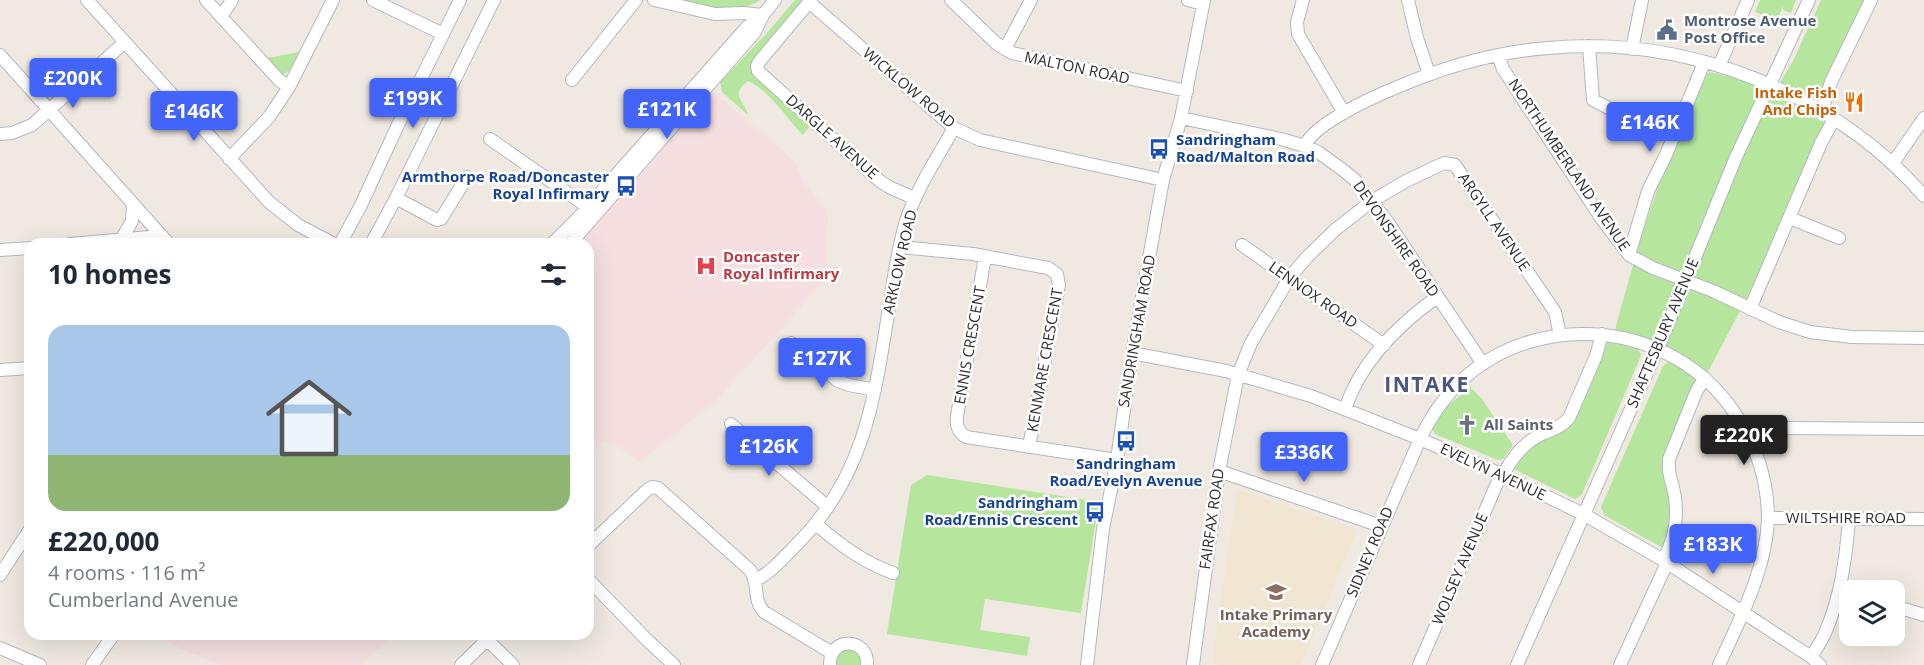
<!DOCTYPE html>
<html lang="en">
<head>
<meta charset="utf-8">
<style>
	body { margin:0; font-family:"Open Sans",sans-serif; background:#f6f6f7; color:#1f2937; height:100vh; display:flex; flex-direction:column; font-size:22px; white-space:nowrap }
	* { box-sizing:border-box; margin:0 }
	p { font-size:20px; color:#747a83 }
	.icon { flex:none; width:33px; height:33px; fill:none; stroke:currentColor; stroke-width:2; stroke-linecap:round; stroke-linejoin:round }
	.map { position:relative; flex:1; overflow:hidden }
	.panel { position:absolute; left:24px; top:238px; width:570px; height:402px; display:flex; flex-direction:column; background:#fff; border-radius:18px; box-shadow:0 6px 24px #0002 }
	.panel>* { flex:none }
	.tools { position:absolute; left:1839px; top:580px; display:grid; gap:12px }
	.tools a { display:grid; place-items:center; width:66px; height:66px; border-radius:12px; background:#fff; box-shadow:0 6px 24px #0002; font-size:30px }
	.price { position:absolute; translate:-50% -51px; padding:0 14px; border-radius:6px; background:#4264fb; color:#fff; font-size:20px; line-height:39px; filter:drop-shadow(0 2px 3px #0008) }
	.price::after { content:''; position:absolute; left:50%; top:36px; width:18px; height:14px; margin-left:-9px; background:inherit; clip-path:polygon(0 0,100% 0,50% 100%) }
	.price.on { background:#222; color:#fff }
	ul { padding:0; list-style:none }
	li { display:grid; align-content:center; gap:12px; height:318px; padding:0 24px }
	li+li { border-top:2px solid #e0e1e3 }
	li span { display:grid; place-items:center; height:186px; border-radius:18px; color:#555 }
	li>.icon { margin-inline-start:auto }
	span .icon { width:108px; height:108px; fill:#fffc; stroke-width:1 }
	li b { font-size:26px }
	h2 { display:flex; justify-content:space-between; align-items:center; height:72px; padding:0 24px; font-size:26px }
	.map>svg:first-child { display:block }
	.education { fill:#f0e6d1 }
	.medical { fill:#f5dfe0 }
	.green { fill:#b6e59e }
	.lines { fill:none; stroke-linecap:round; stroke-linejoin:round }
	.minor-casing { stroke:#b4b7c1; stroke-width:14 }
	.minor { stroke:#fff; stroke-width:12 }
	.labels { text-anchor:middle; stroke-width:5; stroke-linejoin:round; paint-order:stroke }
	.service-label { font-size:15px; font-weight:bold; fill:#4e5e75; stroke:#fff; text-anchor:start }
	.street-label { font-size:15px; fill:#2e2e2e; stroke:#fff }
	.food-label { font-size:15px; font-weight:bold; fill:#c56008; stroke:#fff; text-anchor:end }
	.transit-label { font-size:15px; font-weight:bold; fill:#164399; stroke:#fff; text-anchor:end }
	.health-label { font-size:15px; font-weight:bold; fill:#be3a42; stroke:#fff; text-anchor:start }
	.worship-label { font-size:15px; font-weight:bold; fill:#5b616d; stroke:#fff; text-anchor:start }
	.education-label { font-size:15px; font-weight:bold; fill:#785e54; stroke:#fff }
	.district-label { font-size:21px; font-weight:bold; letter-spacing:1.5px; fill:#4d5680; stroke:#fff }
</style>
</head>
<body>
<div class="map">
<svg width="1924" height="665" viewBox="0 0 1924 665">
	<rect width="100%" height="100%" fill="#efe9e1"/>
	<path class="education" d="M 1237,490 L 1357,530 L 1301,665 L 1219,665 L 1214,663 L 1213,654 Z"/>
	<path class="medical" d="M 707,87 L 790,157 L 795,163 L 804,183 L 827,209 L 828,215 L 825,275 L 822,283 L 714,403 L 665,442 L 639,461 L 614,444 L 604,442 L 588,456 L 588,244 L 578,244 Z
		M 156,635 L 393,635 L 360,665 L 220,665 L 180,648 Z"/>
	<path class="green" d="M 670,0 L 760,0 C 741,15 693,5 670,0 Z
		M 795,0 L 807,0 L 752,67 L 811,125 L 803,135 C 786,118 770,91 748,81 C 729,95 744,100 748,115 L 722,92 L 720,82 L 767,33 Z
		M 1760,0 L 1796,0 L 1791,13 L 1783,10 L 1783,6 L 1777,21 L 1755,12 Z
		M 1821,0 L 1866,0 L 1823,93 L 1817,98 L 1813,99 L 1782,87 L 1781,81 L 1793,61 Z
		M 299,52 C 295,61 293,72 283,74 L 267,58 Z
		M 1712,72 L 1752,82 L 1824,122 L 1823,128 L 1769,255 L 1708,372 C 1676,350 1654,338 1615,330 C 1639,241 1664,154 1708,73 Z
		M 1607,342 L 1637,348 L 1641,354 L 1640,358 L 1582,494 L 1579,497 L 1575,499 L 1514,469 L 1513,465 L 1522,452 L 1562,428 L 1604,345 Z
		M 1668,362 L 1672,362 L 1694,377 L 1696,382 L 1665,458 L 1673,506 L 1666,545 L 1661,547 L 1604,515 L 1601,507 L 1663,366 Z
		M 1470,387 L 1482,399 L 1513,445 L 1503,459 L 1498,460 L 1435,434 L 1432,429 L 1443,410 Z
		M 927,475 L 1099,502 L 1081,613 L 985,599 L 980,630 L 1030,637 L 1027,656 L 887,634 L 911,485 Z
		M 847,647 L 860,653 L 862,665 L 835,665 L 836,655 Z"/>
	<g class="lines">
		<g class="minor-casing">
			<path id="minor" d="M 87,0 L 269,202 L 298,225 L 334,244
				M 206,0 L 279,80 L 289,87 L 269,117 L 229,159
				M 373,0 L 443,34
				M 654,0 L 715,14 L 743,13 L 763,15
				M 811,0 L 759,62 L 757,66 L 758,71 L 881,182 L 891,188 L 914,198
				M 951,0 L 997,44 L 1012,53 L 1187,91
				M 1188,0 L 1203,4
				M 1303,0 L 1297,22 L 1298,34 L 1344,113
				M 1408,0 L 1417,38 L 1429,74
				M 809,2 L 954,128 L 980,140 L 1163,180
				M 221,17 L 232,0
				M 1589,46 L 1593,100 L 1620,114
				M 1005,49 L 1031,0
				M 1632,49 L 1642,0
				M 0,55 L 169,244
				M 1498,55 L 1503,69 L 1601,218 L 1629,255 L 1653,268 L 1713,291 L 1779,322 L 1810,332 L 1852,337 L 1924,338
				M 1719,66 L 1748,0
				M 572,80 L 636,0
				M 289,87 L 333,0
				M 1822,111 L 1831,82 L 1871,0
				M 1181,118 L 1281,139 L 1305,146 L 1318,152 L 1343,170 L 1355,180 L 1387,221 L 1483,364
				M 0,134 L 12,133 L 32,125 L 125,42
				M 490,139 L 592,210
				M 1305,146 C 1313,124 1373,97 1395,88 C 1444,67 1495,52 1548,48 C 1686,35 1833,92 1924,196
				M 1893,163 L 1924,118
				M 396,198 L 437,220 L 441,219 L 467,177
				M 1790,218 L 1839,238
				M 121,240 L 132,221 L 133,204
				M 70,244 L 161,236
				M 340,244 L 361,205 L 397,127 L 460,0
				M 371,244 L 396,198 L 494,0
				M 552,244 L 579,217 L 747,27 L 760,17
				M 570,244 L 755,32 L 763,15 L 775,0
				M 1242,245 L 1384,345
				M 900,247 L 973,254 L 1048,268 L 1057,274 L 1059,285 L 1029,447
				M 0,250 L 30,248
				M 1629,255 L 1648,191 L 1665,157 L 1704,63
				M 985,257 L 957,416 C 956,426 958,432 966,437 L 1117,460
				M 1750,309 L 1821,143 L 1834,119
				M 791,343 L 838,381 L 849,385 L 875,390
				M 1132,353 L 1226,371 L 1311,396 L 1420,439 L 1501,474 L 1585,515 L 1663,560 L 1811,657 L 1820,665
				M 0,370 L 30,368
				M 1345,409 C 1360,363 1398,325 1437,297
				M 731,424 L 828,507
				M 1749,436 L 1771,428 L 1924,429
				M 1219,471 L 1381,526
				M 1503,474 C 1513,458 1522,444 1540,435 C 1550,430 1561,428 1569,418 L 1596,356 L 1602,334
				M 1768,518 L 1924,519
				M 816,524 C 840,545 863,562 893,573
				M 588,546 L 647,490 L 652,487 L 658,488 L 750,570 C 760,584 752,599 764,612 L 832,653
				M 1663,560 C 1676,538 1679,512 1673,487 C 1670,477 1668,470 1669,459 L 1697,390 L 1705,378
				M 0,575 L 30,529
				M 588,579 L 647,640 L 674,665
				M 756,580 C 773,571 786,555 800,541 C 867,472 875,393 890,302 C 894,275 898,247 906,221 C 917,188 937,158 954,128
				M 1894,606 L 1924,615
				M 482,635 L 513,665
				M 0,648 L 40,665
				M 1811,657 C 1816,649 1822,641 1825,633 C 1841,597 1846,557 1849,519
				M 92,665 L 114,634
				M 461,665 L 493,634
				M 830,665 C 829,636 869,637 867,665
				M 1087,665 L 1103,529 L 1117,460 L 1132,353 L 1163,180 L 1181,118 L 1204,0
				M 1193,665 L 1219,471 L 1238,375 L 1251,343 L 1290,277 L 1307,257 L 1336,229 L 1372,201 L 1406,181 L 1444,163 L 1455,165 L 1555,312 L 1560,335
				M 1322,665 L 1420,439 C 1431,416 1444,397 1462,380 C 1542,307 1674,323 1734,412 C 1756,443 1768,481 1768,519 C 1766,570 1740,619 1719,665
				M 1419,665 L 1501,474
				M 1517,665 L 1658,348 L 1736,157 L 1809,0
				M 1620,665 L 1667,563"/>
		</g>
		<use href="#minor" class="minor"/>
	</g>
	<defs>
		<g id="civic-bare" transform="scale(1.62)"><path d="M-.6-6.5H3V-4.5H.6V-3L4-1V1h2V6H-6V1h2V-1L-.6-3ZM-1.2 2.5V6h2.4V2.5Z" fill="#5c6f8a" stroke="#fff" stroke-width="2.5" paint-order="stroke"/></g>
		<g id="restaurant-bare" transform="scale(1.62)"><path d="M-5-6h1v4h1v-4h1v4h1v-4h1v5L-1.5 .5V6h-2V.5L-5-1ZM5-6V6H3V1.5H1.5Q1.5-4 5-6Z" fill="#e8710a" stroke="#fff" stroke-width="2.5" paint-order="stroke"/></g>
		<g id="bus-bare" transform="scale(1.62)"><path d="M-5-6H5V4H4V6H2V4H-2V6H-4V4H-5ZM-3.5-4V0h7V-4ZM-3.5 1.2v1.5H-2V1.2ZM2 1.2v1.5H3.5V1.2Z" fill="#1a4fb4" stroke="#fff" stroke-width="2.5" paint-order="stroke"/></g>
		<g id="hospital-bare" transform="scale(1.62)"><path d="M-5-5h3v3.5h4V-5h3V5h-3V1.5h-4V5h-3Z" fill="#e0444e" stroke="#fff" stroke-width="2.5" paint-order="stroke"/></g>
		<g id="church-bare" transform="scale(1.62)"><path d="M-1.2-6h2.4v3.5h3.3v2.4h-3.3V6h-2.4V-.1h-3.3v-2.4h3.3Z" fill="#6b7280" stroke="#fff" stroke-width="2.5" paint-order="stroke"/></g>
		<g id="school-bare" transform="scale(1.62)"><path d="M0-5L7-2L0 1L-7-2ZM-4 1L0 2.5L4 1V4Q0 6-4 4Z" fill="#8d6e63" stroke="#fff" stroke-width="2.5" paint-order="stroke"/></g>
	</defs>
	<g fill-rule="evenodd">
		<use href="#civic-bare" x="1667" y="30"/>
		<use href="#restaurant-bare" x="1854" y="102"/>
		<use href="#bus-bare" x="1159" y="149"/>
		<use href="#bus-bare" x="626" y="186"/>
		<use href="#hospital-bare" x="706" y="266"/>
		<use href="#church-bare" x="1467" y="425"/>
		<use href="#bus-bare" x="1126" y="441"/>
		<use href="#bus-bare" x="1095" y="512"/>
		<use href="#school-bare" x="1276" y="592"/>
	</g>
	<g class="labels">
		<g class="service-label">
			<text x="1684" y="26">Montrose Avenue<tspan x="1684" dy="17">Post Office</tspan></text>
		</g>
		<g class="street-label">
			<text transform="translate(1077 68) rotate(12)" y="5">MALTON ROAD</text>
			<text transform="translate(909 88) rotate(40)" y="5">WICKLOW ROAD</text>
			<text transform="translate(832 137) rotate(42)" y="5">DARGLE AVENUE</text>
			<text transform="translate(1569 165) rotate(56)" y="5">NORTHUMBERLAND AVENUE</text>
			<text transform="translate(1494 222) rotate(56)" y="5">ARGYLL AVENUE</text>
			<text transform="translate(1396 239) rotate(55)" y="5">DEVONSHIRE ROAD</text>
			<text transform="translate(900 262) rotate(-77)" y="5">ARKLOW ROAD</text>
			<text transform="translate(1313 295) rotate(35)" y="5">LENNOX ROAD</text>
			<text transform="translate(1137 331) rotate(-80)" y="5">SANDRINGHAM ROAD</text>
			<text transform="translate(1663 333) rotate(-67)" y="5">SHAFTESBURY AVENUE</text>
			<text transform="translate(970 345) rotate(-80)" y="5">ENNIS CRESCENT</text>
			<text transform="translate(1045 360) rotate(-80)" y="5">KENMARE CRESCENT</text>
			<text transform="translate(1493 472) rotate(25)" y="5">EVELYN AVENUE</text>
			<text x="1846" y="523">WILTSHIRE ROAD</text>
			<text transform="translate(1212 519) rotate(-82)" y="5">FAIRFAX ROAD</text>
			<text transform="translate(1370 552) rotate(-67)" y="5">SIDNEY ROAD</text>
			<text transform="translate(1460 569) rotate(-67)" y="5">WOLSEY AVENUE</text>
		</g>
		<g class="food-label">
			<text x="1837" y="98">Intake Fish<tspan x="1837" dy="17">And Chips</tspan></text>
		</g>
		<g class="transit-label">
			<text x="1176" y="145" text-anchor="start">Sandringham<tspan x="1176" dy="17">Road/Malton Road</tspan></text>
			<text x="609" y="182">Armthorpe Road/Doncaster<tspan x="609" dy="17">Royal Infirmary</tspan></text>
			<text x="1126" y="469" text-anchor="middle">Sandringham<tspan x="1126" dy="17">Road/Evelyn Avenue</tspan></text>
			<text x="1078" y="508">Sandringham<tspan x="1078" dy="17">Road/Ennis Crescent</tspan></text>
		</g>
		<g class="health-label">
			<text x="723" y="262">Doncaster<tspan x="723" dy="17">Royal Infirmary</tspan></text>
		</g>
		<g class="worship-label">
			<text x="1484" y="430">All Saints</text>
		</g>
		<g class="education-label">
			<text x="1276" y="620">Intake Primary<tspan x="1276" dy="17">Academy</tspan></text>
		</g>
		<g class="district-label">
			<text x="1427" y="392">INTAKE</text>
		</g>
	</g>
</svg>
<div class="tools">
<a><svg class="icon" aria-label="layers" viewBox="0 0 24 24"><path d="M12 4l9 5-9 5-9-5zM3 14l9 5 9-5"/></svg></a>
</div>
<b class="price" style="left:73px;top:109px">£200K</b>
<b class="price" style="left:413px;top:129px">£199K</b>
<b class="price" style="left:667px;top:140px">£121K</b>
<b class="price" style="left:194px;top:142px">£146K</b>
<b class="price" style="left:1650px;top:153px">£146K</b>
<b class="price" style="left:822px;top:389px">£127K</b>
<b class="price on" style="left:1744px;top:466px">£220K</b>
<b class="price" style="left:769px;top:477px">£126K</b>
<b class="price" style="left:1304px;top:483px">£336K</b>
<b class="price" style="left:1713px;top:575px">£183K</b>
<section class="panel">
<h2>10 homes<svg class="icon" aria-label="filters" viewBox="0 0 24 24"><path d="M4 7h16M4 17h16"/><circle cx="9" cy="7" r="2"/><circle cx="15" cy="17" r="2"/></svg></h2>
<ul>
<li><span style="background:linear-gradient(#a9c7e8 70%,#8fb573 0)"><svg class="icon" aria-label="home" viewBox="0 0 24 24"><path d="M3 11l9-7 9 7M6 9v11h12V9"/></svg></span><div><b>£220,000</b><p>4 rooms · 116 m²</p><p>Cumberland Avenue</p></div></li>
</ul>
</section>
</div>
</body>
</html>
